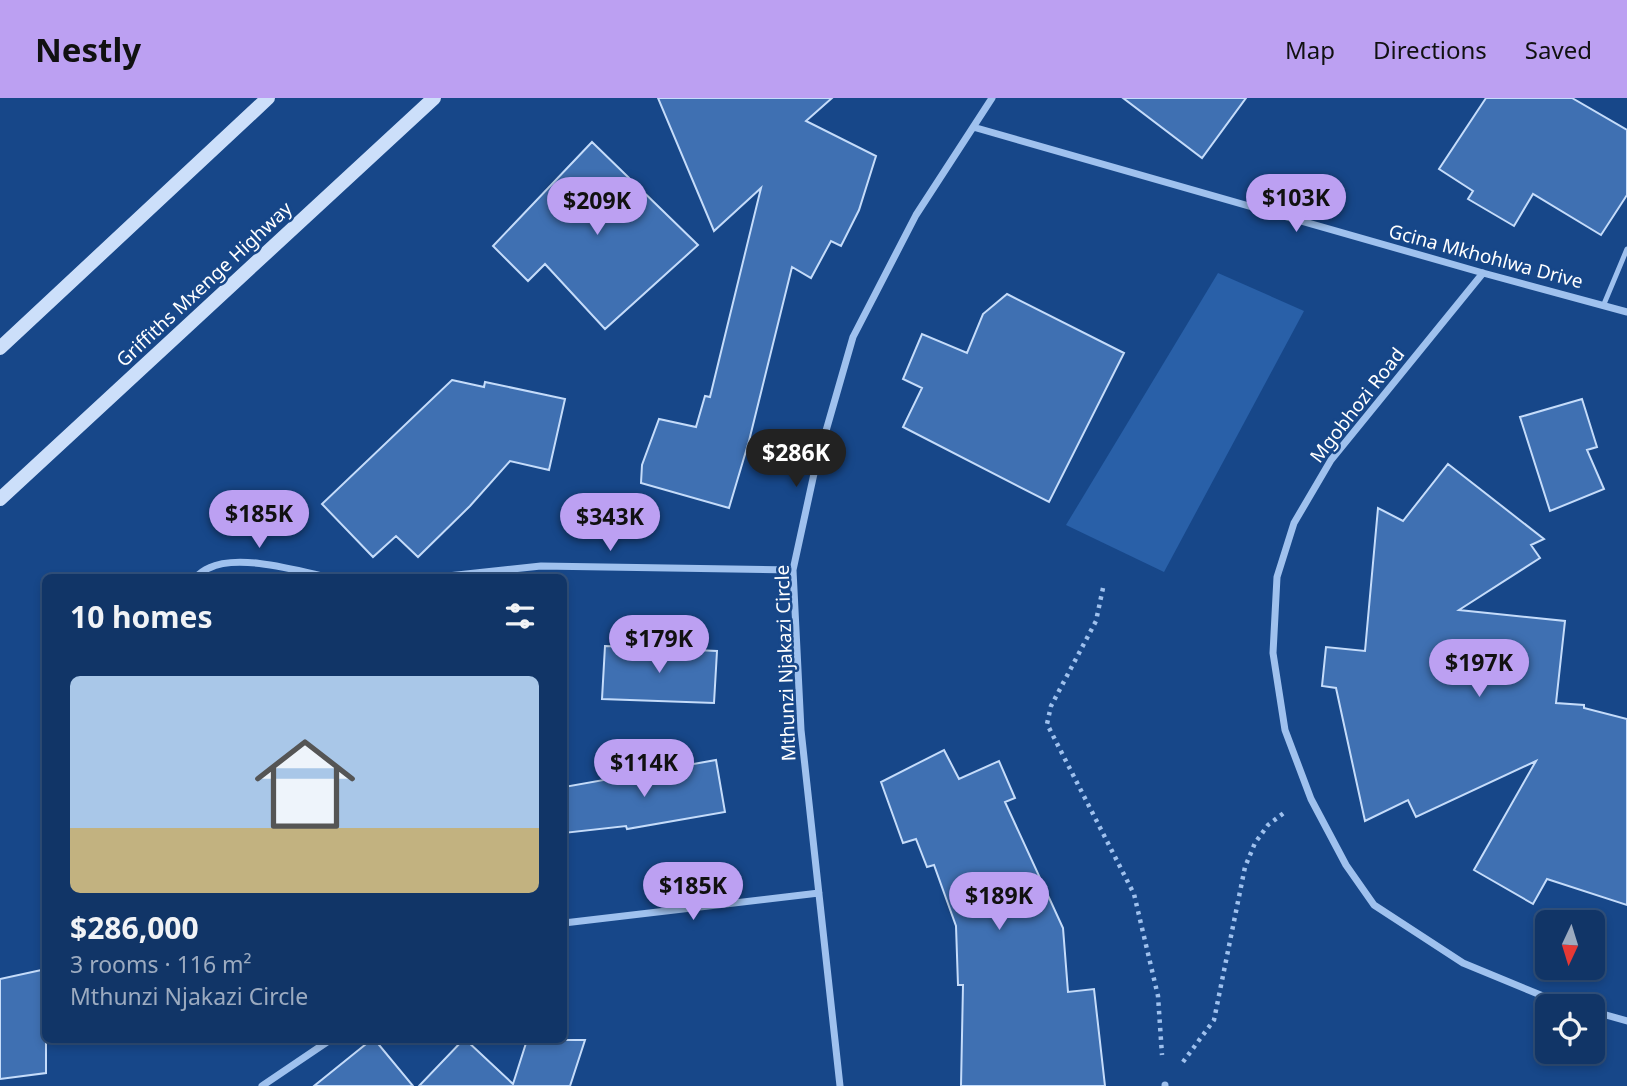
<!DOCTYPE html>
<html lang="en">
<head>
<meta charset="utf-8">
<style>
	body { margin:0; font-family:"Noto Sans",sans-serif; background:#1e4070; color:#f1f3f6; height:100vh; display:flex; flex-direction:column; font-size:26px; white-space:nowrap }
	* { box-sizing:border-box; margin:0 }
	p { font-size:23px; color:#9cabc0 }
	.icon { flex:none; width:38px; height:38px; fill:none; stroke:currentColor; stroke-width:2; stroke-linecap:round; stroke-linejoin:round }
	.map { position:relative; flex:1; overflow:hidden }
	.details { position:absolute; left:42px; top:476px; width:525px; height:469px; display:flex; flex-direction:column; background:#113567; border-radius:10px; box-shadow:0 4px 10px #0003,0 0 0 2px #30507b }
	.details>* { flex:none }
	.needle { width:46px; rotate:184deg }
	.fabs { position:absolute; left:1535px; top:812px; display:grid; gap:14px }
	.fabs a { display:grid; place-items:center; width:70px; height:70px; border-radius:10px; background:#113567; box-shadow:0 4px 10px #0003,0 0 0 2px #30507b; font-size:35px }
	.price { position:absolute; translate:-50% -60px; padding:0 16px; border-radius:24px; background:#bca0f2; color:#111; font-size:23px; line-height:46px; filter:drop-shadow(0 2px 4px #0008) }
	.price::after { content:''; position:absolute; left:50%; top:42px; width:21px; height:16px; margin-left:-10px; background:inherit; clip-path:polygon(0 0,100% 0,50% 100%) }
	.price.selected { background:#222; color:#fff }
	ul { padding:0; list-style:none }
	li { display:grid; align-content:center; gap:14px; height:371px; padding:0 28px }
	li span { display:grid; place-items:center; height:217px; border-radius:10px; color:#555 }
	li>.icon { margin-inline-start:auto }
	span .icon { width:126px; height:126px; fill:#fffc; stroke-width:1 }
	li b { font-size:30px }
	h2 { display:flex; justify-content:space-between; align-items:center; height:84px; padding:0 28px; font-size:30px }
	header { display:flex; align-items:center; gap:42px; box-sizing:border-box; height:98px; padding:0 35px; background:#bca0f2; color:#111 }
	header strong { font-size:33px }
	nav { display:flex; gap:38px; margin-inline-start:auto; font-size:24px }
	.map>svg:first-child { display:block }
	.green { fill:#2960a8 }
	.building { fill:#3f70b2; stroke:#c5dcfa; stroke-width:2 }
	.lines { fill:none; stroke-linecap:round; stroke-linejoin:round }
	.path { stroke:#9fc1ee; stroke-width:4.5; stroke-dasharray:3.5 5; stroke-linecap:butt }
	.lane { stroke:#9fc1ee; stroke-width:5 }
	.street { stroke:#9fc1ee; stroke-width:7 }
	.secondary { stroke:#ccdffa; stroke-width:14 }
	.labels { text-anchor:middle; stroke-width:5; stroke-linejoin:round; paint-order:stroke }
	.street-label { font-size:19px; fill:#fff; stroke:#174789 }
</style>
</head>
<body>
<header>
<strong>Nestly</strong>
<nav><a>Map</a><a>Directions</a><a>Saved</a></nav>
</header>
<div class="map">
<svg width="1627" height="988" viewBox="0 0 1627 988">
	<rect width="100%" height="100%" fill="#174789"/>
	<path class="green" d="M 1218,175 L 1304,213 L 1164,474 L 1066,427 Z"/>
	<path class="building" d="M 658,0 L 832,0 L 806,23 L 876,58 L 859,112 L 841,148 L 831,143 L 811,180 L 792,169 L 749,343 L 729,410 L 641,385 L 642,367 L 659,321 L 696,329 L 705,298 L 710,299 L 761,90 L 714,133 Z
		M 1123,0 L 1246,0 L 1202,60 Z
		M 1486,0 L 1572,0 L 1627,32 L 1627,97 L 1601,137 L 1533,96 L 1514,128 L 1468,101 L 1473,93 L 1439,71 Z
		M 592,44 L 698,147 L 605,231 L 545,166 L 528,183 L 493,148 Z
		M 1007,196 L 1124,255 L 1049,404 L 903,329 L 922,290 L 903,281 L 922,236 L 967,255 L 983,216 Z
		M 452,282 L 484,289 L 485,284 L 565,301 L 549,372 L 510,363 L 470,408 L 418,459 L 396,438 L 373,459 L 322,406 Z
		M 1582,301 L 1597,349 L 1587,352 L 1604,391 L 1550,413 L 1520,319 Z
		M 1448,366 L 1544,441 L 1531,447 L 1540,460 L 1459,512 L 1565,523 L 1556,605 L 1584,607 L 1584,610 L 1627,621 L 1627,807 L 1547,781 L 1533,806 L 1474,772 L 1536,663 L 1416,719 L 1408,702 L 1365,723 L 1336,590 L 1322,588 L 1326,549 L 1365,553 L 1378,410 L 1403,423 Z
		M 605,548 L 717,553 L 714,605 L 602,601 Z
		M 944,652 L 959,681 L 999,663 L 1015,700 L 1005,704 L 1063,830 L 1068,894 L 1094,891 L 1105,988 L 961,988 L 963,887 L 958,887 L 956,828 L 934,767 L 927,769 L 916,741 L 903,745 L 881,684 Z
		M 716,662 L 725,714 L 627,731 L 626,728 L 564,735 L 564,689 Z
		M 46,871 L 46,975 L 0,981 L 0,881 Z
		M 371,942 L 375,942 L 413,988 L 314,988 Z
		M 463,942 L 466,942 L 513,986 L 527,942 L 585,942 L 570,988 L 419,988 Z"/>
	<g class="lines">
		<path class="path" d="M 1103,490 L 1096,523 L 1051,608 L 1047,626 L 1134,796 L 1158,898 L 1162,957
			M 1183,964 L 1214,922 L 1245,769 L 1255,745 L 1268,727 L 1285,714"/>
		<path class="lane" d="M 1604,206 L 1627,151"/>
		<path class="street" d="M 973,29 L 1483,175 L 1627,214
			M 1483,175 L 1331,362 L 1294,425 L 1277,479 L 1273,555 L 1285,632 L 1311,701 L 1346,767 L 1374,807 L 1463,865 L 1543,898 L 1578,908
			M 195,480 C 199,476 204,472 209,470 C 239,455 299,473 331,480
			M 429,480 L 541,468 L 793,472
			M 564,825 L 819,795
			M 1592,913 L 1627,923
			M 262,988 L 330,942
			M 840,988 L 801,632 L 793,472 L 815,371 L 853,239 L 916,117 L 992,0
			M 1165,988 L 1165,987"/>
		<path class="secondary" d="M 0,250 L 268,0
			M 0,401 L 434,0"/>
	</g>
	<g class="labels">
		<g class="street-label">
			<text transform="translate(1486 158) rotate(15)" y="7">Gcina Mkhohlwa Drive</text>
			<text transform="translate(204 186) rotate(-43)" y="7">Griffiths Mxenge Highway</text>
			<text transform="translate(1357 307) rotate(-52)" y="7">Mgobhozi Road</text>
			<text transform="translate(785 565) rotate(-92)" y="7">Mthunzi Njakazi Circle</text>
		</g>
	</g>
</svg>
<div class="fabs">
<a><svg class="needle" viewBox="-14 -14 28 28"><path d="M0-13l5 13h-10z" fill="#e53935"/><path d="M0 13l5-13h-10z" fill="#9cabc0"/></svg></a>
<a><svg class="icon" aria-label="locate" viewBox="0 0 24 24"><circle cx="12" cy="12" r="6"/><path d="M12 2v4M12 18v4M2 12h4M18 12h4"/></svg></a>
</div>
<b class="price" style="left:1296px;top:136px">$103K</b>
<b class="price" style="left:597px;top:139px">$209K</b>
<b class="price selected" style="left:796px;top:391px">$286K</b>
<b class="price" style="left:259px;top:452px">$185K</b>
<b class="price" style="left:610px;top:455px">$343K</b>
<b class="price" style="left:659px;top:577px">$179K</b>
<b class="price" style="left:1479px;top:601px">$197K</b>
<b class="price" style="left:644px;top:701px">$114K</b>
<b class="price" style="left:693px;top:824px">$185K</b>
<b class="price" style="left:999px;top:834px">$189K</b>
<section class="details">
<h2>10 homes<svg class="icon" aria-label="filters" viewBox="0 0 24 24"><path d="M4 7h16M4 17h16"/><circle cx="9" cy="7" r="2"/><circle cx="15" cy="17" r="2"/></svg></h2>
<ul>
<li><span style="background:linear-gradient(#a9c7e8 70%,#c2b280 0)"><svg class="icon" aria-label="home" viewBox="0 0 24 24"><path d="M3 11l9-7 9 7M6 9v11h12V9"/></svg></span><div><b>$286,000</b><p>3 rooms · 116 m²</p><p>Mthunzi Njakazi Circle</p></div></li>
</ul>
</section>
</div>
</body>
</html>
